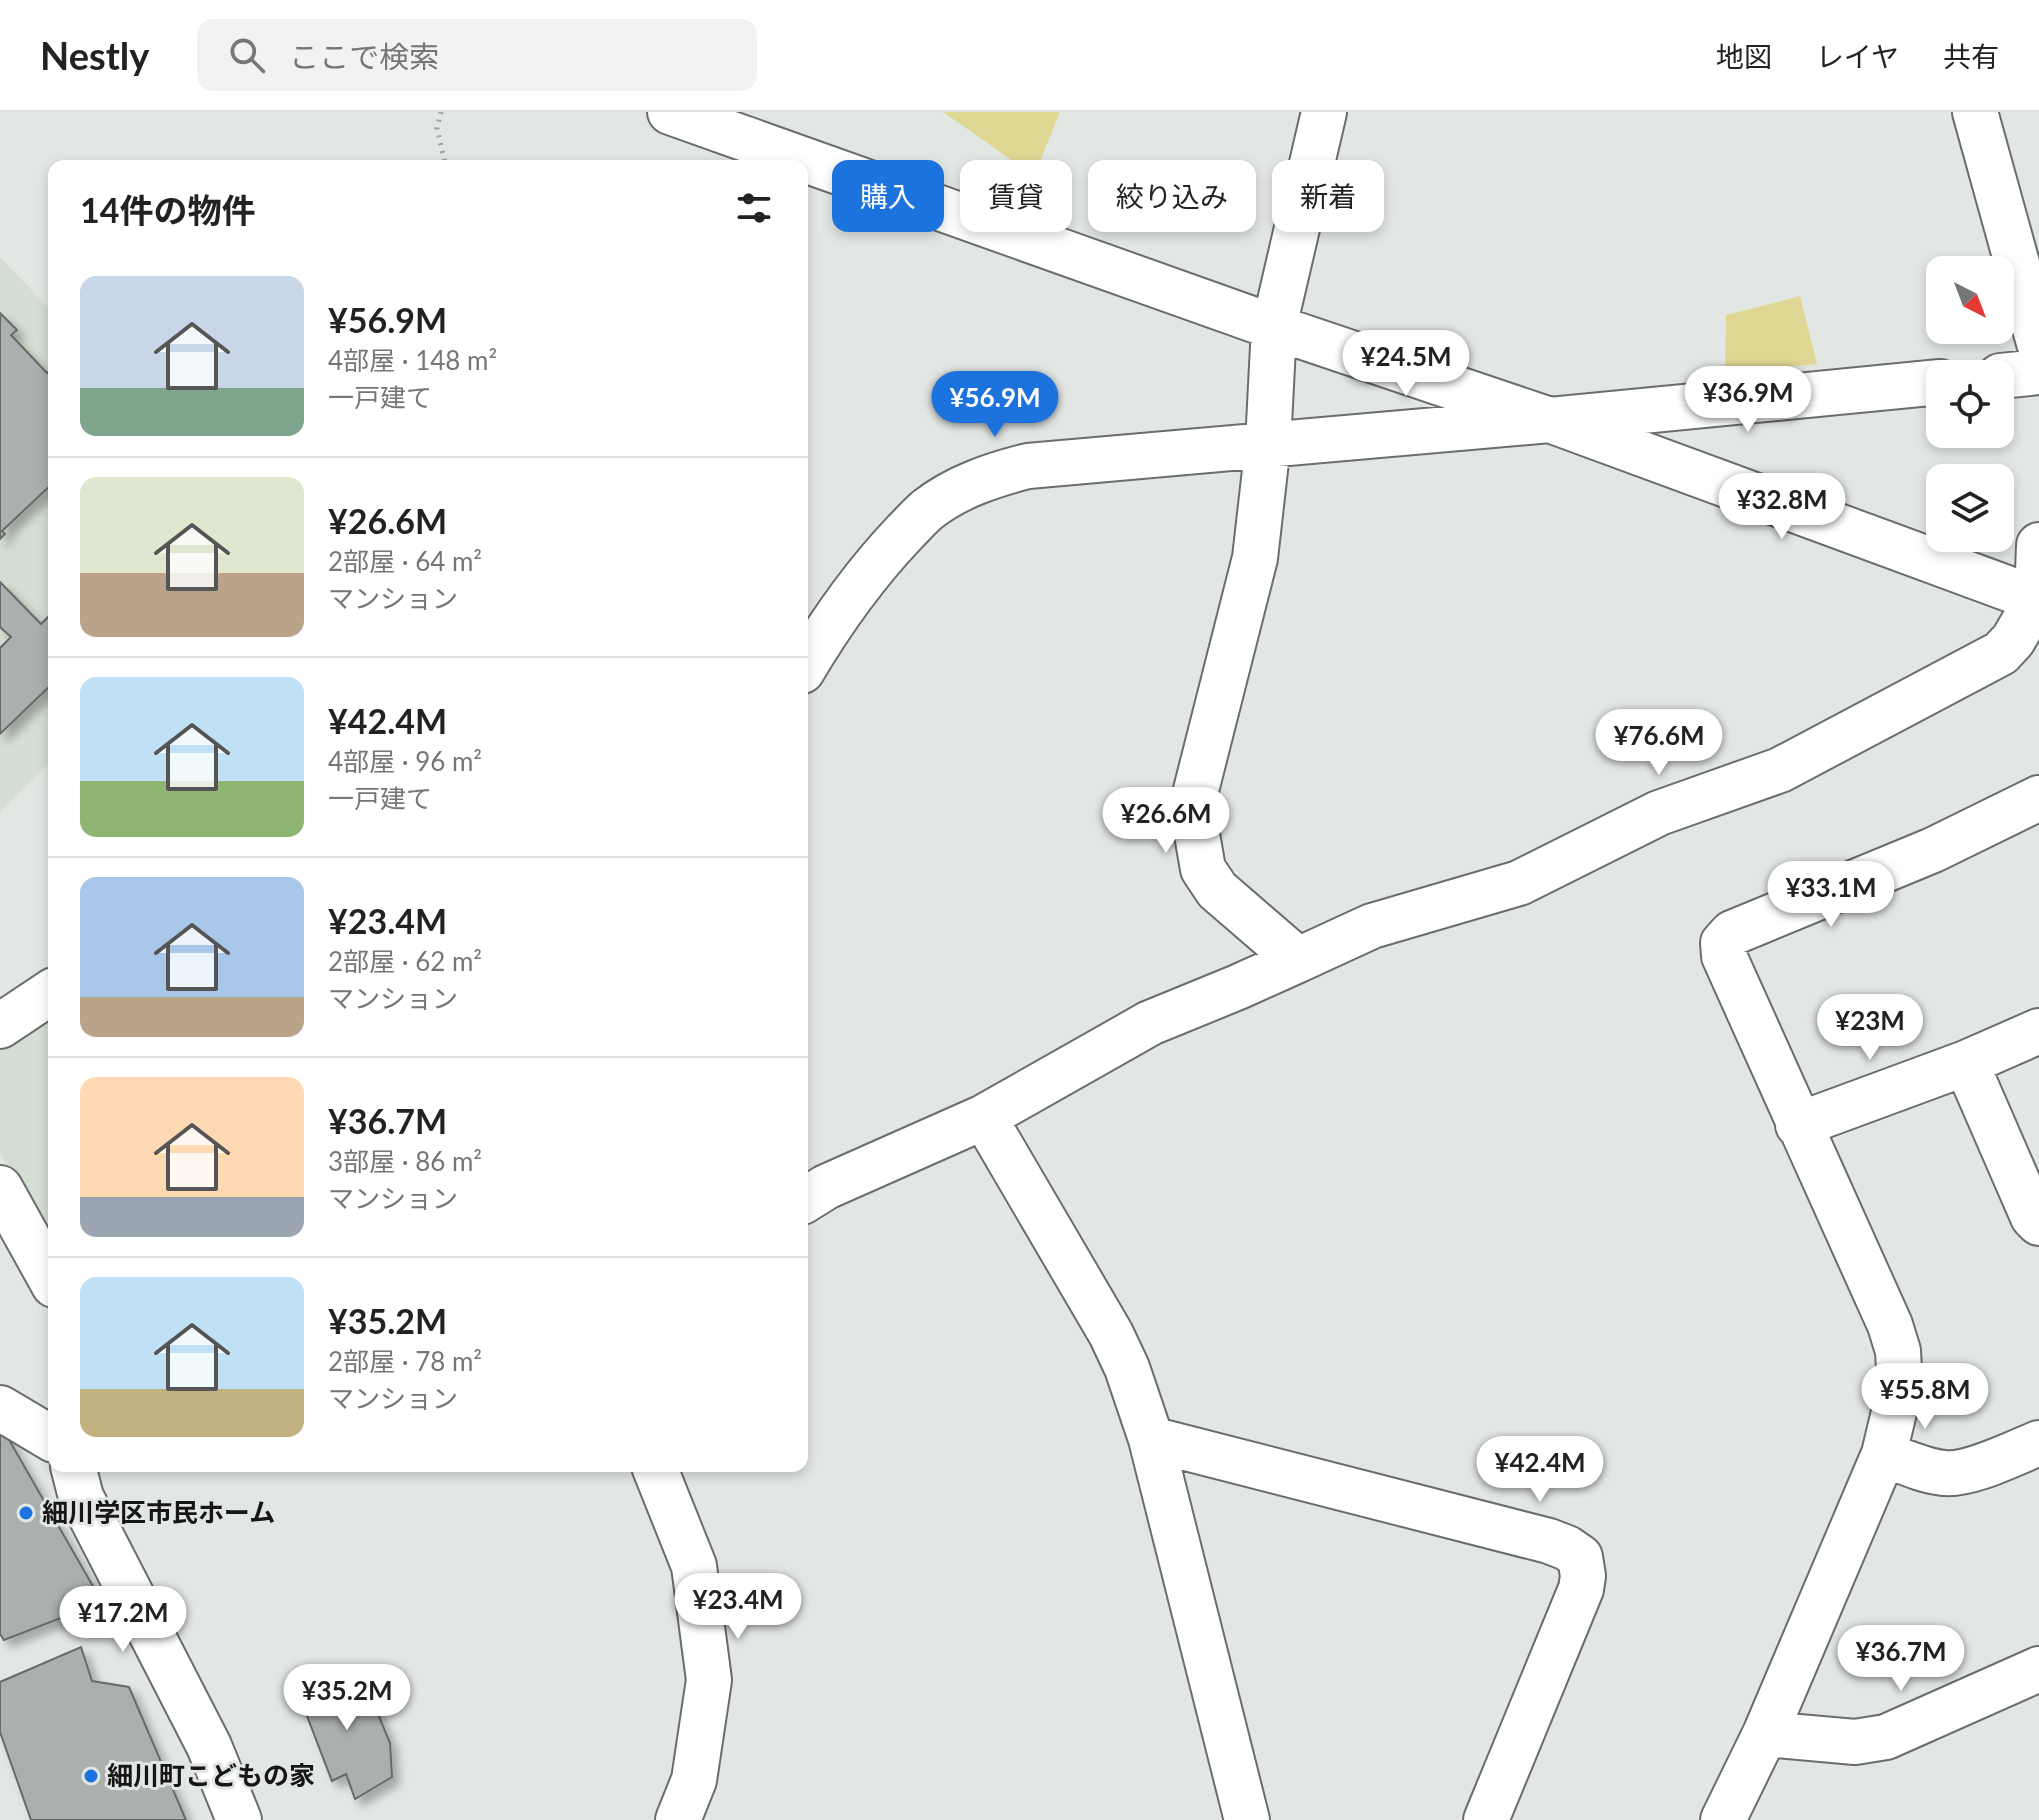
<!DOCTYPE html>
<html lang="ja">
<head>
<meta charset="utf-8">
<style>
	body { margin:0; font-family:Lato,"Noto Sans JP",sans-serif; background:#f2f2f2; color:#222; height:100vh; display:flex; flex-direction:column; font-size:30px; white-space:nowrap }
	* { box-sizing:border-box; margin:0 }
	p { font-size:26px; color:#767676 }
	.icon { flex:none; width:44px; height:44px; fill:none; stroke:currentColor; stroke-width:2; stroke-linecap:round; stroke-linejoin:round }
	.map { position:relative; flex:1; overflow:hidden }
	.drawer { position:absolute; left:48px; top:48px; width:760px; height:1312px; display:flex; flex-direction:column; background:#fff; border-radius:16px; box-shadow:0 4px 12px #0003 }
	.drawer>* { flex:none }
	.hud { position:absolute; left:832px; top:48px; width:760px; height:72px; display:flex; gap:16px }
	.needle { width:52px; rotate:138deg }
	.controls { position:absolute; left:1926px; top:144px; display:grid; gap:16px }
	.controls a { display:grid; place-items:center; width:88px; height:88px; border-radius:16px; background:#fff; box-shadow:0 4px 12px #0003; font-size:40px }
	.price { position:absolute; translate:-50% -68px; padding:0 18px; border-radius:28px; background:#fff; color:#222; font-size:26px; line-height:52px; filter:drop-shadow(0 2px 4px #0008) }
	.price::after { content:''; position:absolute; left:50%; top:48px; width:24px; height:18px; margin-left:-12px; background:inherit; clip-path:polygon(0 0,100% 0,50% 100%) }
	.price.active { background:#1d73dd; color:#fff }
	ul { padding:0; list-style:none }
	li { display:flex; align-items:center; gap:24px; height:200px; padding:0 32px }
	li+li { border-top:2px solid #e0e0e0 }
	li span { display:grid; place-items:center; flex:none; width:224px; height:160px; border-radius:16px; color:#555 }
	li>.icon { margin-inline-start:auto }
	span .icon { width:96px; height:96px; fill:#fffc; stroke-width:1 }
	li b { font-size:34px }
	h2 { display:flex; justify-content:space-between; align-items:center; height:96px; padding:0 32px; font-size:34px }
	.pill { padding:0 28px; border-radius:16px; background:#fff; box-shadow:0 4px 12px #0003; font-size:28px; line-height:72px }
	.pill.active { background:#1d73dd; color:#fff }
	header { display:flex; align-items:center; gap:48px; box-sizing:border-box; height:112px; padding:0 40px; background:#fff; border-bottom:2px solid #e0e0e0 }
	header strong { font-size:38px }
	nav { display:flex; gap:44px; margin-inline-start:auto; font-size:28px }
	.search { width:560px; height:72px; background:#f2f2f2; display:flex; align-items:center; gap:20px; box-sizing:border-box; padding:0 28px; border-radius:16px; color:#767676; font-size:30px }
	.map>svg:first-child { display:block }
	.built { fill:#d4ded4 }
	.green { fill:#dfd894 }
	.building { fill:#abafad; stroke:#666b69; stroke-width:2; filter:url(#shadow) }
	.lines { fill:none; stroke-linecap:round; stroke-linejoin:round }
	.minor-casing { stroke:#6a6e6a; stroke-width:48 }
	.path { stroke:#a1a4a1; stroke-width:5; stroke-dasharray:2 6; stroke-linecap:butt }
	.minor { stroke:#fff; stroke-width:44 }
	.poi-dot { fill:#1d73dd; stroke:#e3e7e3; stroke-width:3 }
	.labels { text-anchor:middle; stroke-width:6; stroke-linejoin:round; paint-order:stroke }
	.poi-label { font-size:26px; font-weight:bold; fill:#151615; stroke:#e3e7e3; text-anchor:start }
</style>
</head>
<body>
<header>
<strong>Nestly</strong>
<div class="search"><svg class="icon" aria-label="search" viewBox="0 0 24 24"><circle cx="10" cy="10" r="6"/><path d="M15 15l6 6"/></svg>ここで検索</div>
<nav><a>地図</a><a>レイヤ</a><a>共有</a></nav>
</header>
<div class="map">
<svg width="2039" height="1708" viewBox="0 0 2039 1708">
	<defs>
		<filter id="shadow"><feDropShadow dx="7" dy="7" stdDeviation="4" flood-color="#0004"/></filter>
	</defs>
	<rect width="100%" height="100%" fill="#e3e7e3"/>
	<path class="built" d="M 0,145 L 54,202 L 54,646 L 0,701 Z
		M 54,903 L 54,1143 L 0,1041 L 0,939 L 28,918 Z"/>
	<path class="green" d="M 943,0 L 1060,0 L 1034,64 Z
		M 1800,184 L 1817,252 L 1725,261 L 1726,203 Z"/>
	<path class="building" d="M 0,201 L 17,218 L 11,223 L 47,261 L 54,255 L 54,370 L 2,419 L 5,422 L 0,427 Z
		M 0,470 L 41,512 L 54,499 L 54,574 L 52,572 L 0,622 L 0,536 L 11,525 L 0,515 Z
		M 0,1312 L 102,1490 L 4,1528 L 0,1522 Z
		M 81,1535 L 92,1569 L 129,1575 L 186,1708 L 31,1708 L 0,1620 L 0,1570 Z
		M 317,1555 L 373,1590 L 390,1631 L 392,1665 L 355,1687 L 346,1662 L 332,1669 L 297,1578 Z"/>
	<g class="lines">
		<g class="minor-casing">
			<path id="minor" d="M 670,0 L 1274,215 L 1550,308 L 2039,488
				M 1975,0 L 2039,231
				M 2000,264 L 2039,260
				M 802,559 C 831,510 865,462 905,420 C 912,413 919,405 927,398 C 956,375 992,363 1028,354 L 1550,308 L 1940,270
				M 1298,848 L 1372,814 L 1519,771 L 1659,701 L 1780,658 L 2001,541 L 2013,528 L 2037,487 L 2039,433
				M 0,914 L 54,878
				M 1966,951 L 2033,1105 L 2039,1111
				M 984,1005 L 1111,1222 L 1127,1256 L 1151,1327 L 1247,1708
				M 1798,1013 L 1966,951 L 2039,919
				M 0,1076 L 54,1173
				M 802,1090 L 826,1075 L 984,1005 L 1150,911 L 1238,875 L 1298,848 L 1217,778 L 1203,757 L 1192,694 L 1255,446 L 1268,332 L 1274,215 L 1324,0
				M 0,1296 L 54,1328
				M 1151,1327 L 1549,1429 L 1567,1436 L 1580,1445 L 1583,1464 L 1581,1477 L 1486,1708
				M 1884,1342 C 1903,1349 1923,1359 1944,1361 C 1969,1364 2014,1341 2039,1331
				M 73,1354 L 81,1385 L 209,1634 L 239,1708
				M 654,1354 L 694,1454 L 709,1568 L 694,1668 L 678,1708
				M 1765,1622 L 1855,1630 L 1886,1625 L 2039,1557
				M 1723,1708 L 1765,1622 L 1884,1342 L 1900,1275 L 1898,1239 L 1890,1213 L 1724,844 L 1723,831 L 1732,821 L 1933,738 L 2039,686"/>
		</g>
		<path class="path" d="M 441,0 L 437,16 L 445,51 L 449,54"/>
		<use href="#minor" class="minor"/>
	</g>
	<g class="poi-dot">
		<circle cx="26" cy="1401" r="8"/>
		<circle cx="91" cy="1664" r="8"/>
	</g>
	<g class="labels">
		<g class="poi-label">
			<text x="42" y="1410">細川学区市民ホーム</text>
			<text x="107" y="1673">細川町こどもの家</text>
		</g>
	</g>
</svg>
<div class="controls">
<a><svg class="needle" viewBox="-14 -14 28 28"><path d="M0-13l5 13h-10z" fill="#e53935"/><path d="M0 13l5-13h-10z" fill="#767676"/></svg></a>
<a><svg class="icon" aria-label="locate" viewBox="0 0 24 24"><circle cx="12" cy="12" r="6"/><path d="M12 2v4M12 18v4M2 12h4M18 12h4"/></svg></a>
<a><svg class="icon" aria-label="layers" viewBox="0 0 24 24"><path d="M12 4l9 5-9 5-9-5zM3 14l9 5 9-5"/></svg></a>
</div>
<b class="price" style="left:1406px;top:286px">¥24.5M</b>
<b class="price" style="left:1748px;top:322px">¥36.9M</b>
<b class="price active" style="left:995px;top:327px">¥56.9M</b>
<b class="price" style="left:1782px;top:429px">¥32.8M</b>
<b class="price" style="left:1659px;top:665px">¥76.6M</b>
<b class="price" style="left:1166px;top:743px">¥26.6M</b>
<b class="price" style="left:1831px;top:817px">¥33.1M</b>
<b class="price" style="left:1870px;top:950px">¥23M</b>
<b class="price" style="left:1925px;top:1319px">¥55.8M</b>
<b class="price" style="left:1540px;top:1392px">¥42.4M</b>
<b class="price" style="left:738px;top:1529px">¥23.4M</b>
<b class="price" style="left:123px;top:1542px">¥17.2M</b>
<b class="price" style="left:1901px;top:1581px">¥36.7M</b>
<b class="price" style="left:347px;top:1620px">¥35.2M</b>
<div class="hud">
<a class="pill active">購入</a>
<a class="pill">賃貸</a>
<a class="pill">絞り込み</a>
<a class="pill">新着</a>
</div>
<section class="drawer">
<h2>14件の物件<svg class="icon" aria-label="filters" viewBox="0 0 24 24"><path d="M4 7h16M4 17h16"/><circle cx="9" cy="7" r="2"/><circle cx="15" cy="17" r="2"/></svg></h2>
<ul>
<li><span style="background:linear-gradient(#c9d6e8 70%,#7fa58c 0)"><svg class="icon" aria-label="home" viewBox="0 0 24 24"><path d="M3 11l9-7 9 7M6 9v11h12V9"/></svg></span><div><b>¥56.9M</b><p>4部屋 · 148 m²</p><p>一戸建て</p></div></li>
<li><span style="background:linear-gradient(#dfe7d0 60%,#b9a48a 0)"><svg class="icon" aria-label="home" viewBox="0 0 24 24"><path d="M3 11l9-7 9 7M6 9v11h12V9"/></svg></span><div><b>¥26.6M</b><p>2部屋 · 64 m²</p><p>マンション</p></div></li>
<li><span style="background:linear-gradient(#bfe0f5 65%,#8fb573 0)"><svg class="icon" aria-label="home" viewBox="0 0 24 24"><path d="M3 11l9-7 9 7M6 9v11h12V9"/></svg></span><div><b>¥42.4M</b><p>4部屋 · 96 m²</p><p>一戸建て</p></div></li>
<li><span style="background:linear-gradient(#a9c7e8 75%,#b9a48a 0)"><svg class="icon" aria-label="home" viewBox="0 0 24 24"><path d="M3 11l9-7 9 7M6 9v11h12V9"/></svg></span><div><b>¥23.4M</b><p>2部屋 · 62 m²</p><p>マンション</p></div></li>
<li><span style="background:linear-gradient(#ffd9b3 75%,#9aa5b1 0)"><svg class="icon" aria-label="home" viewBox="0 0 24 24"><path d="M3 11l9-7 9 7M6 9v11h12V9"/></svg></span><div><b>¥36.7M</b><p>3部屋 · 86 m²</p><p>マンション</p></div></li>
<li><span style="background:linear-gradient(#bfe0f5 70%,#c2b280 0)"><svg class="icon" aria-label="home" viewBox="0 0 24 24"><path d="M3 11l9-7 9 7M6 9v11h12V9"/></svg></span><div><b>¥35.2M</b><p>2部屋 · 78 m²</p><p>マンション</p></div></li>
</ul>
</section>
</div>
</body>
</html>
